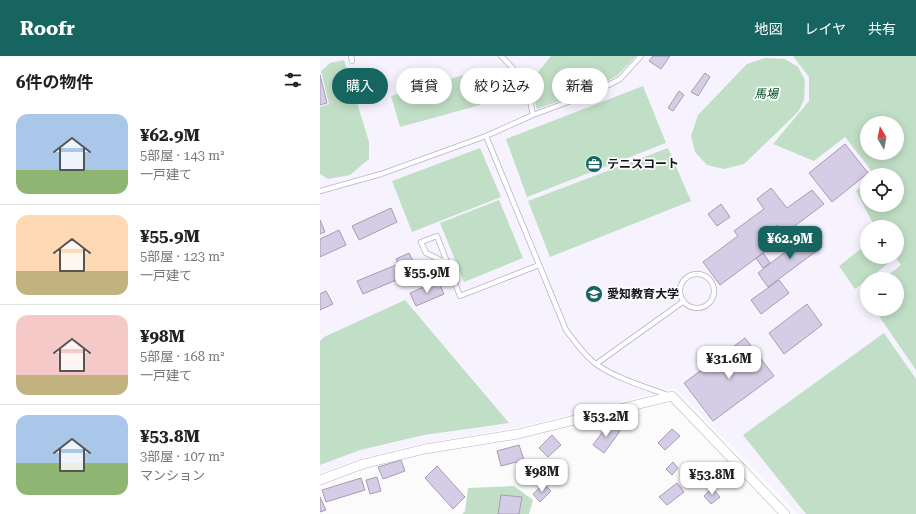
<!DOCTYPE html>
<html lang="ja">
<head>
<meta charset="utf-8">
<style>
	body { margin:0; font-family:"Roboto Serif","Noto Sans JP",serif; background:#f2f2f2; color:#222; height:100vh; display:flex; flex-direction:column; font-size:15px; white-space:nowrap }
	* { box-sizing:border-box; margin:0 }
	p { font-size:13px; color:#767676 }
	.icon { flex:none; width:22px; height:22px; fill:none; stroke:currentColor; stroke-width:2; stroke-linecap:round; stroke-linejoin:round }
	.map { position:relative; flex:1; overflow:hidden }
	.drawer { display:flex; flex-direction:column; background:#fff; width:320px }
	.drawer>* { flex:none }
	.hud { position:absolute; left:12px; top:12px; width:380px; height:36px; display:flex; gap:8px }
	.needle { width:26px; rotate:350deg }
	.controls { position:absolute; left:540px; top:60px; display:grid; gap:8px }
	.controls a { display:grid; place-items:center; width:44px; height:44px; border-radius:50%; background:#fff; box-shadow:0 2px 10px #0003; font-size:20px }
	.price { position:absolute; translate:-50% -34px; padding:0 9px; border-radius:8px; background:#fff; color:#222; font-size:13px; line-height:26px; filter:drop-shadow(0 1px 2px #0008) }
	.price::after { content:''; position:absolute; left:50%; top:24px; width:12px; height:9px; margin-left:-6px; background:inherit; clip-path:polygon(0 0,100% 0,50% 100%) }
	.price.on { background:#176560; color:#fff }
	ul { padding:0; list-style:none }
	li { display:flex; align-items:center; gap:12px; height:100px; padding:0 16px }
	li+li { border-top:1px solid #e0e0e0 }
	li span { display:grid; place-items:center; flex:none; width:112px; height:80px; border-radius:12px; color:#555 }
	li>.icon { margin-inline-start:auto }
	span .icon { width:48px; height:48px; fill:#fffc; stroke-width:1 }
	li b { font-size:17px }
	h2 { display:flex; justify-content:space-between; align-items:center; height:48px; padding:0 16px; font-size:17px }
	.tag { padding:0 14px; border-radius:18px; background:#fff; box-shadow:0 2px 10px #0003; font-size:14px; line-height:36px }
	.tag.on { background:#176560; color:#fff }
	header { display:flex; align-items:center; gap:24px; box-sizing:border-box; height:56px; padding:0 20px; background:#176560; color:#fff }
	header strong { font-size:19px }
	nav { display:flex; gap:22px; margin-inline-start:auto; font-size:14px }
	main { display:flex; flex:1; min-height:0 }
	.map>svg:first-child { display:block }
	.built { fill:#f6f2fe; fill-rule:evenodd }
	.green { fill:#c1dfc6; fill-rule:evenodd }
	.building { fill:#d5cde5; stroke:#a59db4 }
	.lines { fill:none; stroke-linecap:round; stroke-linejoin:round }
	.lane-casing { stroke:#bab2c9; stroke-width:6 }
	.street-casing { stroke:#bab2c9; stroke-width:10 }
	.lane { stroke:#fff; stroke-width:4.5 }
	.street { stroke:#fff; stroke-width:9 }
	.labels { text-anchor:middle; stroke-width:3.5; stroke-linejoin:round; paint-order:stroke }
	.park-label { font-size:12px; font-style:italic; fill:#005021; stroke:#fbfbfb }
	.poi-label { font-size:12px; font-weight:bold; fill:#15131b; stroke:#fbfbfb; text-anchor:start }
</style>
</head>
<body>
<header>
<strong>Roofr</strong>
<nav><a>地図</a><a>レイヤ</a><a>共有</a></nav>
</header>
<main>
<section class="drawer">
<h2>6件の物件<svg class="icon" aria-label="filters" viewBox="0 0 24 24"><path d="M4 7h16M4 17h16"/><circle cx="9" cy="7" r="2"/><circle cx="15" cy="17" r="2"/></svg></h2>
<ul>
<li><span style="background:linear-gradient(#a9c7e8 70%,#8fb573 0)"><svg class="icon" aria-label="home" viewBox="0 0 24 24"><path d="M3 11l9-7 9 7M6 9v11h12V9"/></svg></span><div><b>¥62.9M</b><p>5部屋 · 143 m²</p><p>一戸建て</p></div></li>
<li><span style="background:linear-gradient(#ffd9b3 70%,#c2b280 0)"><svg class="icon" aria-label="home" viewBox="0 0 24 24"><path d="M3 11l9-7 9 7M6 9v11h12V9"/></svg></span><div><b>¥55.9M</b><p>5部屋 · 123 m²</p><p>一戸建て</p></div></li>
<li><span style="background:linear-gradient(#f6c9c9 75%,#c2b280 0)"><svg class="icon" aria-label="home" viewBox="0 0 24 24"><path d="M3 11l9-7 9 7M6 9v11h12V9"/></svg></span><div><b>¥98M</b><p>5部屋 · 168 m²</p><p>一戸建て</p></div></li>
<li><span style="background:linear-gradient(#a9c7e8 60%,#8fb573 0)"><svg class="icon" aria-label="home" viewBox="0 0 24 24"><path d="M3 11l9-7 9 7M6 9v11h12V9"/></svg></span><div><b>¥53.8M</b><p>3部屋 · 107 m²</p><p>マンション</p></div></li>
</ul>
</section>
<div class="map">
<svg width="596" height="458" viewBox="0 0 596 458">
	<rect width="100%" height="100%" fill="#fbfbfb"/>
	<path class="built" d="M 0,0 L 596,0 L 596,458 L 476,458 L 468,448 L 355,332 L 195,372 L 104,387 L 41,402 L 0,417 ZM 547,67 L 577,67 L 577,97 L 547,97 ZM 547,119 L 577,119 L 577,149 L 547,149 ZM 547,171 L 577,171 L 577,201 L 547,201 ZM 547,223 L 577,223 L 577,253 L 547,253 Z"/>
	<path class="green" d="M 231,0 L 316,0 L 298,19 L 274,33 L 217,53 L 209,27 Z
		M 473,0 L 596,0 L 596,314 L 554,253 L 577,253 L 577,223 L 563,223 L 581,209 L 575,201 L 577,201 L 577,171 L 555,171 L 536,135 L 547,125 L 547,149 L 577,149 L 577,119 L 554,119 L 554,118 L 525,81 L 494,105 L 453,88 L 489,45 L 489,21 ZM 547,67 L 577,67 L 577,97 L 547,97 Z
		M 445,2 L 465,3 L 478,11 L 485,24 L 484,44 L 478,56 L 424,108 L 404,113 L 387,109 L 375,96 L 371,80 L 378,59 L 427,8 Z
		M 24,4 L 49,86 L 49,103 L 30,119 L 8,123 L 0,118 L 0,51 L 9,48 L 1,15 L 10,7 Z
		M 150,17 L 160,49 L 80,71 L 71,40 Z
		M 323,30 L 346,87 L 207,141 L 186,83 Z
		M 160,92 L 181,141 L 92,176 L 72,125 Z
		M 348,92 L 371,145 L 230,201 L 208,145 Z
		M 179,144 L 203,202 L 144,226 L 120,167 Z
		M 547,188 L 547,201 L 565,201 L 569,207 L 535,233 L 519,210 Z
		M 85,244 L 189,367 L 104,379 L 40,394 L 0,409 L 0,285 L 4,281 Z
		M 564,277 L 596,323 L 596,458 L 486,458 L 423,379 Z
		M 194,430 L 213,444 L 209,458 L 142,458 L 145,455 L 148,432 Z"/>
	<path class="building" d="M 333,0 L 350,0 L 341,13 L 329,5 Z
		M 385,17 L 390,21 L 378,40 L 371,36 Z
		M 0,19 L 7,47 L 0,49 Z
		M 359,35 L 364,39 L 353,55 L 348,52 Z
		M 525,88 L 548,117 L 512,146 L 489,117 Z
		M 451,132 L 467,152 L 492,134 L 504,148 L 464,178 L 457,169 L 438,183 L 446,195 L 400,229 L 383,206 L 418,180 L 414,175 L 444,153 L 437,143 Z
		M 401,148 L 410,161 L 397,170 L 388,158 Z
		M 71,152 L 77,166 L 39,184 L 32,170 Z
		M 0,164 L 5,176 L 0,178 Z
		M 19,174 L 26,189 L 0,201 L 0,183 Z
		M 469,174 L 478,186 L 473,190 L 464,178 Z
		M 490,177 L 502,191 L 448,231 L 438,217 Z
		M 89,197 L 102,224 L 89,230 L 76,203 Z
		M 443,197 L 450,207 L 443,212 L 436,202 Z
		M 76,209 L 81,222 L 43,238 L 37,225 Z
		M 459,224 L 469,237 L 441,258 L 431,244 Z
		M 118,225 L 124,238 L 96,250 L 90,237 Z
		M 6,235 L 13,248 L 0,254 L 0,238 Z
		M 487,248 L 502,269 L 464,298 L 449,277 Z
		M 425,282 L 454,320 L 393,365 L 364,327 Z
		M 289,367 L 300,375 L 284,397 L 273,389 Z
		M 352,373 L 360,380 L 345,394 L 338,387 Z
		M 232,379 L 241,389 L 228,401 L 219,392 Z
		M 199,389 L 204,404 L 181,410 L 177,395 Z
		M 81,404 L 85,415 L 63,423 L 58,411 Z
		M 222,406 L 232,417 L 226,424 L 215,413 Z
		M 353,406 L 358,412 L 352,419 L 346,413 Z
		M 117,410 L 145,441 L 133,453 L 105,422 Z
		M 57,421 L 61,435 L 50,438 L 46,424 Z
		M 41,422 L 45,434 L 6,446 L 2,434 Z
		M 357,427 L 364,436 L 347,449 L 339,441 Z
		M 224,428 L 231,435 L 220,446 L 213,438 Z
		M 392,432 L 400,441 L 391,448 L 384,440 Z
		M 181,439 L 202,441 L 199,458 L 178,458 Z
		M 0,441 L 6,454 L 0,456 Z"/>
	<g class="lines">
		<g class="lane-casing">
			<path id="lane" d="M 31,0 L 32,5
				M 181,0 C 202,20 208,31 213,59
				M 166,80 L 246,274 C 255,286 264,299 276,308 C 297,323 326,331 350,340
				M 0,135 L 61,118 L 166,80 L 213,59 L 275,36 L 300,23 L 321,0
				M 127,207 L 106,197 L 101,186 L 117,180 L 140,240 L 219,209
				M360 235a17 17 0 1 1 34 0a17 17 0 1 1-34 0Z
				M 276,308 L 364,245"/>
		</g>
		<g class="street-casing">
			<path id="street" d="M 0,424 L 43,408 L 105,393 L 198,378 L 352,340 L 465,458"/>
		</g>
		<use href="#lane" class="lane"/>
		<use href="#street" class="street"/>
	</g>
	<defs>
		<g id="office-disc" transform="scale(0.9)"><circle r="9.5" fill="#176560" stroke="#fbfbfb"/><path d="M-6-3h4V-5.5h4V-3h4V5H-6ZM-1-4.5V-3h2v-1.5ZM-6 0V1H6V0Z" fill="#fff"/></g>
		<g id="university-disc" transform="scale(0.9)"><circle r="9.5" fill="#176560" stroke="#fbfbfb"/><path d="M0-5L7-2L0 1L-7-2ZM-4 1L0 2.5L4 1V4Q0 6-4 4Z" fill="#fff"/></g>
	</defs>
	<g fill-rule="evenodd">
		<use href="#office-disc" x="274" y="108"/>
		<use href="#university-disc" x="274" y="238"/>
	</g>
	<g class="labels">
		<g class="park-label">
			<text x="446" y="42">馬場</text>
		</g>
		<g class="poi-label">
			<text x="287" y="112">テニスコート</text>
			<text x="287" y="242">愛知教育大学</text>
		</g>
	</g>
</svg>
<div class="controls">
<a><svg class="needle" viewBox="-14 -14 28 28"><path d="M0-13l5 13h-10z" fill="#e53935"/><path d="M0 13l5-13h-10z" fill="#767676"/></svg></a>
<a><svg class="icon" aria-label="locate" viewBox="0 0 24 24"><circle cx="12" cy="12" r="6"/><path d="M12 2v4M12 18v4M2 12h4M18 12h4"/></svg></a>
<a>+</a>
<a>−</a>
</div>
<b class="price on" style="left:470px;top:204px">¥62.9M</b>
<b class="price" style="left:107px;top:238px">¥55.9M</b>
<b class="price" style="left:409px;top:324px">¥31.6M</b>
<b class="price" style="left:286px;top:382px">¥53.2M</b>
<b class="price" style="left:222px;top:437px">¥98M</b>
<b class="price" style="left:392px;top:440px">¥53.8M</b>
<div class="hud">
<a class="tag on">購入</a>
<a class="tag">賃貸</a>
<a class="tag">絞り込み</a>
<a class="tag">新着</a>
</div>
</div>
</main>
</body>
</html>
